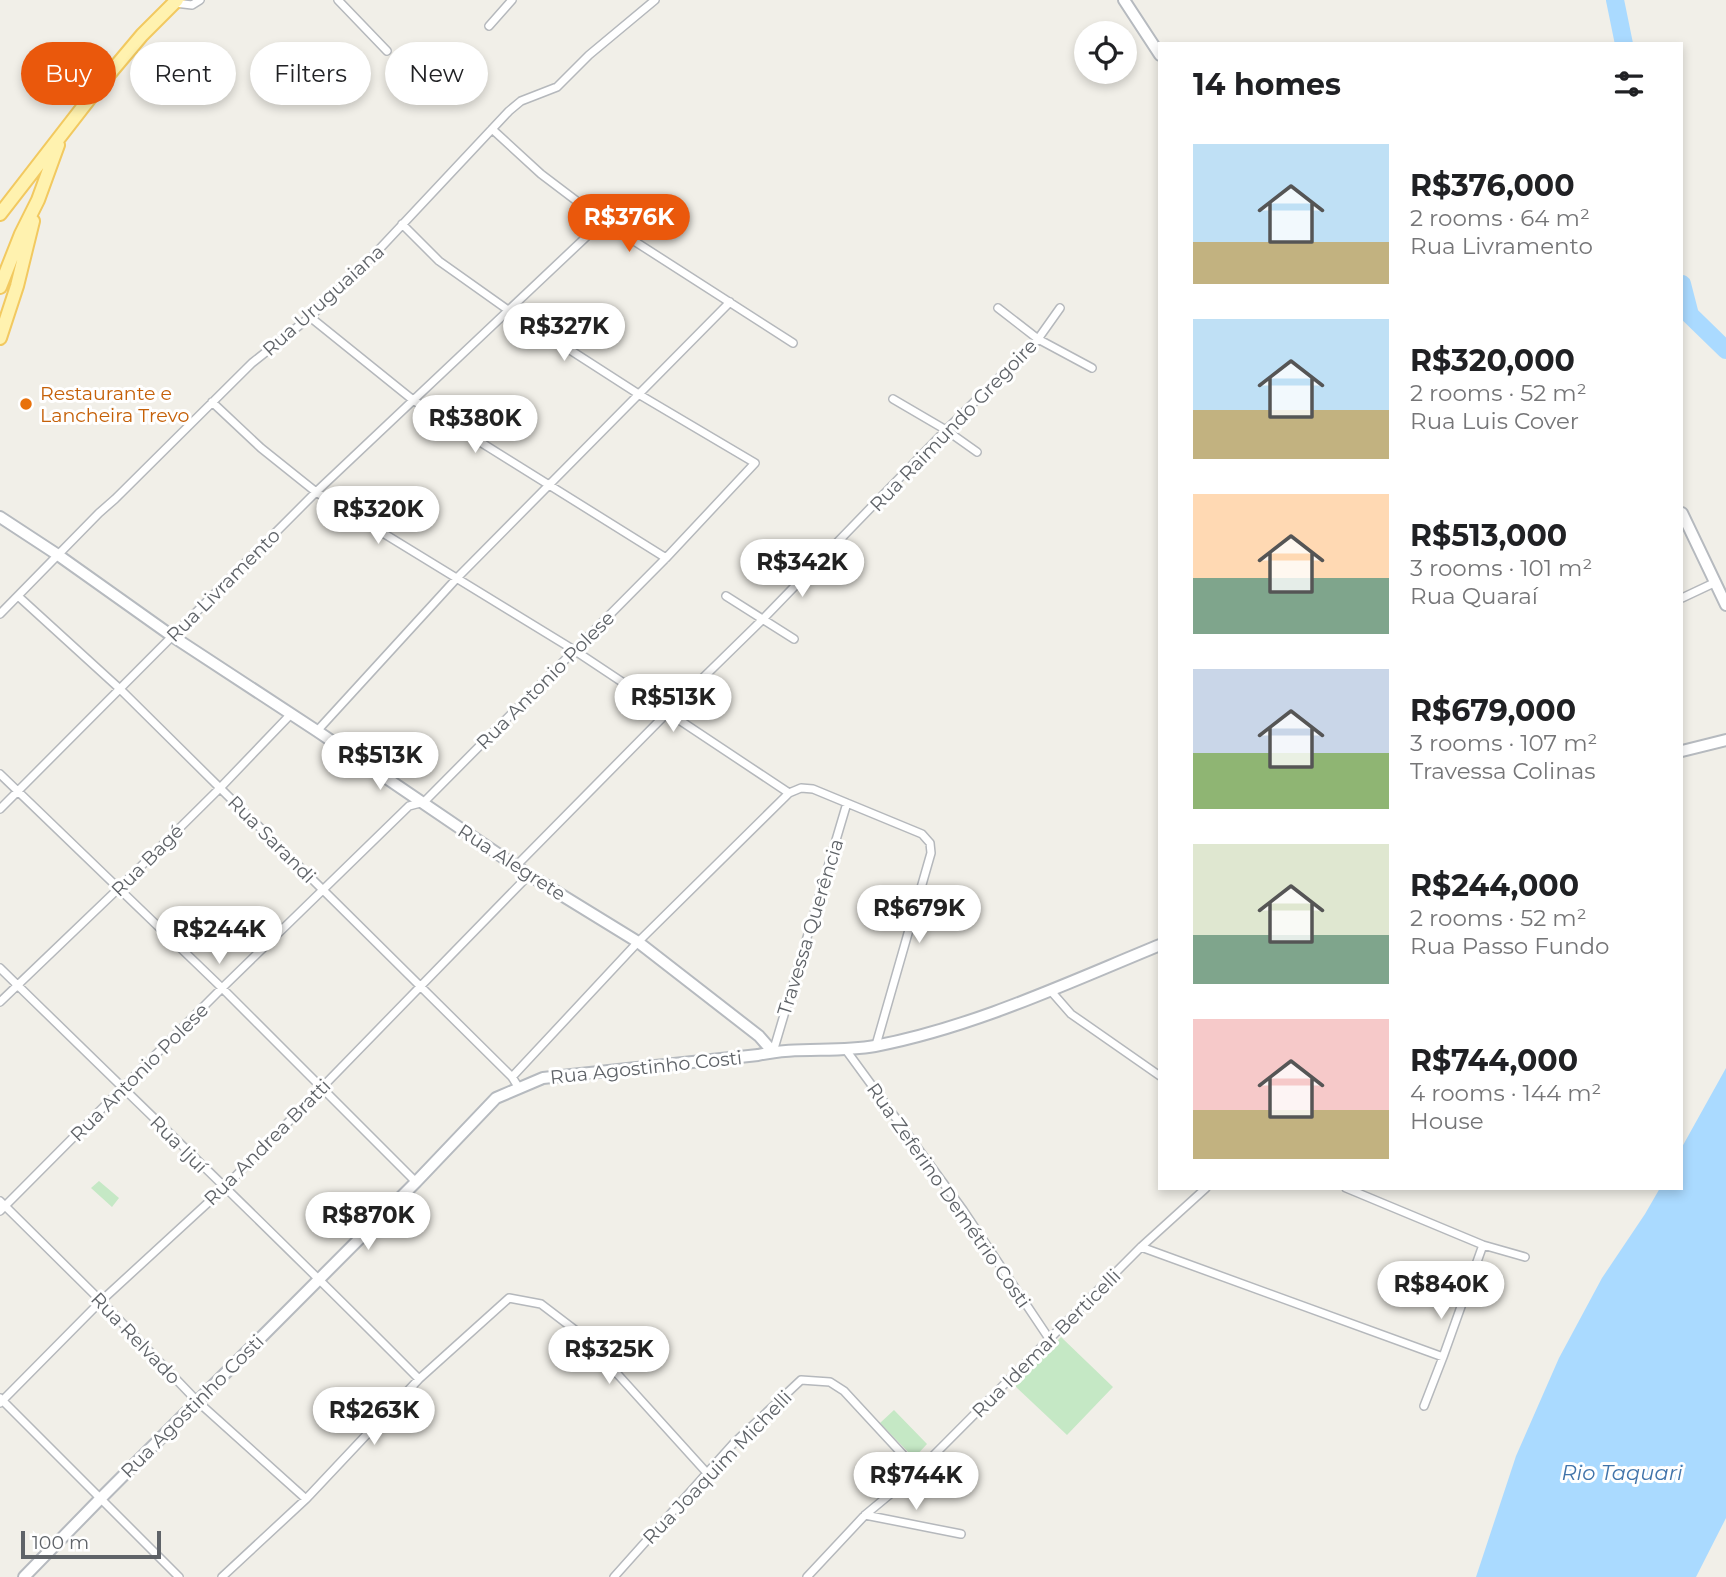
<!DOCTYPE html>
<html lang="en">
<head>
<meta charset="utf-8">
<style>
	body { margin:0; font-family:Montserrat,sans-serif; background:#f2f2f2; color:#202124; height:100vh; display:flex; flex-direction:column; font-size:26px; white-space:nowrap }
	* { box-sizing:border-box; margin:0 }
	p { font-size:23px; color:#757577 }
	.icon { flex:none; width:38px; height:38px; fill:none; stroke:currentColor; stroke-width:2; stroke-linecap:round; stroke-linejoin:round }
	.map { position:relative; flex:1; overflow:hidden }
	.sheet { position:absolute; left:1158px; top:42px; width:525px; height:1148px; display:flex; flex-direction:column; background:#fff; border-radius:0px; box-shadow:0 4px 10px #0003 }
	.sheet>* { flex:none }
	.banner { position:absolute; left:21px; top:42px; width:665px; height:63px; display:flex; gap:14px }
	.controls { position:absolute; left:1074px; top:21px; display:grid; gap:14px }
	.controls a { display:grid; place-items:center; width:63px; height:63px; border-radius:50%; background:#fff; box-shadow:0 4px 10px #0003; font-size:35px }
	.scale { position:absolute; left:21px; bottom:18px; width:140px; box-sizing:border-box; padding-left:7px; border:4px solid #5f6368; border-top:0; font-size:19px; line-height:24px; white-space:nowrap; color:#5f6368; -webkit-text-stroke:5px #fff; paint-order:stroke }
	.price { position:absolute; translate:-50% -60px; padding:0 16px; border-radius:24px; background:#fff; color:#222; font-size:23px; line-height:46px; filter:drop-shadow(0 2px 4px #0008) }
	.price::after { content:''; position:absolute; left:50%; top:42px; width:21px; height:16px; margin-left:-10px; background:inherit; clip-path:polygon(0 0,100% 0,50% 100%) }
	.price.active { background:#ea580c; color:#fff }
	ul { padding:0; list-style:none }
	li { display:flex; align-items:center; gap:21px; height:175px; padding:0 35px }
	li span { display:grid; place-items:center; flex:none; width:196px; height:140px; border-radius:0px; color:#555 }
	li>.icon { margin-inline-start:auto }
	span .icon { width:84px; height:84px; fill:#fffc; stroke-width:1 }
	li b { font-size:30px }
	h2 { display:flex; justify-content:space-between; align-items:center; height:84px; padding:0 35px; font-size:30px }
	.pill { padding:0 24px; border-radius:32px; background:#fff; box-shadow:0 4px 10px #0003; font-size:24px; line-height:63px }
	.pill.active { background:#ea580c; color:#fff }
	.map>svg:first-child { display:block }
	.green { fill:#c5e8c5 }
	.water { fill:#aadaff }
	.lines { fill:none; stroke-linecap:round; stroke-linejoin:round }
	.river { stroke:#aadaff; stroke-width:18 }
	.street-casing { stroke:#b5b8bc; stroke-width:10 }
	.secondary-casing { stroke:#b6babf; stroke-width:14 }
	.primary-casing { stroke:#f2c960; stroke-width:16 }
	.street { stroke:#fff; stroke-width:7 }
	.secondary { stroke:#fff; stroke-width:10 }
	.primary { stroke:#fff2af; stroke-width:12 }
	.food-dot { fill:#e8710a; stroke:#fff; stroke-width:2.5 }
	.labels { text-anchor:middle; stroke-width:6; stroke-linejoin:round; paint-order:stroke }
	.street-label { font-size:19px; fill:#5f6368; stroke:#fff }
	.food-label { font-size:19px; fill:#c56008; stroke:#fff; text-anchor:start }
	.water-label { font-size:21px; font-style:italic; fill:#4174aa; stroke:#fff }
</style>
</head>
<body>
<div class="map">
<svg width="1726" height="1577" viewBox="0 0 1726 1577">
	<rect width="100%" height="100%" fill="#f1efe8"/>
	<path class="green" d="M 99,1181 L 119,1198 L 112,1207 L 91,1188 Z
		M 1061,1337 L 1113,1387 L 1067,1435 L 1014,1385 Z
		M 894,1410 L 927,1444 L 914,1458 L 880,1423 Z"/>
	<path class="water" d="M 1726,1068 L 1726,1518 L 1696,1577 L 1476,1577 L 1516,1456 L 1559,1358 L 1602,1278 L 1645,1214 L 1660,1188 L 1682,1188 L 1682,1147 Z"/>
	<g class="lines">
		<path class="river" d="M 1615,0 L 1624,44
			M 1682,284 L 1690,315 L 1726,350"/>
		<g class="street-casing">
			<path id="street" d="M 338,0 L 387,51
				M 175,3 L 192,5 L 200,0
				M 489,26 L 512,0
				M 492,129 L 541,174 L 603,221 L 793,343
				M 998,308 L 1038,339 L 1092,368
				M 310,317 L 413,400 L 666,558
				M 893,399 L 946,430 L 977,452
				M 212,402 L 261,448 L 316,492 L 574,650 L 789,793
				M 18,596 L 120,689 L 512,1077 L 519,1088
				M 726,596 L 794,639
				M 1682,598 L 1716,582
				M 0,614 L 99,513 L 115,499 L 252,363 L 310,317 L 372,257 L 509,111 L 521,101 L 557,87 L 589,55 L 655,0
				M 317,731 L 457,578 L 730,302
				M 0,774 L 222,988 L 416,1182
				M 0,809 L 316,492 L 603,221
				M 516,866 L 667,713 L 763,619 L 946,430 L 1038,339 L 1060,308
				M 0,968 C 140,1105 281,1240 419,1379
				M 1050,990 L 1071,1014 L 1160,1076
				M 0,1002 L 119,888 L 220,788 L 291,714
				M 846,1050 L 963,1210 L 1050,1340
				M 773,1052 L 847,803
				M 512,1077 L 638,942 L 789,793 L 801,788 L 813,789 L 922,834 L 930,843 L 931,853 L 876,1045
				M 1346,1188 L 1483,1245 L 1525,1257
				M 0,1201 L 101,1301 L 197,1401 L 306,1499
				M 0,1211 L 222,988 L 409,806 L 424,802 L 666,558 L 755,463 L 640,395 L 508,310 L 439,261 L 402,224
				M 1141,1247 L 1443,1357
				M 0,1398 L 179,1577
				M 0,1403 L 101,1301 L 224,1188 L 529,875
				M 1424,1406 L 1443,1357 L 1483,1245
				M 865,1515 L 961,1534
				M 222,1577 L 306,1499 L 419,1379 L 509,1298 L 541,1304 L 583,1336 L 707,1473
				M 614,1577 L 733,1444 L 801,1380 L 830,1382 L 844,1391 L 918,1471
				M 807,1577 L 865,1515 L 918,1471 L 1141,1247 L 1206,1188"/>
		</g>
		<g class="secondary-casing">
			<path id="secondary" d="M 1124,0 L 1160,55
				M 1682,513 L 1726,605
				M 0,517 L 58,555 L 172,636 L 317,731 L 529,875 L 638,942 L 759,1036 L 773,1052
				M 1682,751 L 1726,740
				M 24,1577 L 100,1499 L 416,1182 L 496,1098 L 543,1078 L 758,1055 C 796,1046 836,1053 875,1046 C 974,1027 1067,983 1160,945"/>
		</g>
		<g class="primary-casing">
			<path id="primary" d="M 0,214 L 100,85 L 142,35 L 177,0
				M 0,287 L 21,234 L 38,200 L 58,145
				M 0,338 L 17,286 L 33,221"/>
		</g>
		<use href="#street" class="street"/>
		<use href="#secondary" class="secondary"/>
		<use href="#primary" class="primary"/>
	</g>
	<circle class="food-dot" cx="26" cy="404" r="7"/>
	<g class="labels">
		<g class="street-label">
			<text transform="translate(323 300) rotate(-42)" y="7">Rua Uruguaiana</text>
			<text transform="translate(953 425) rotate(-46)" y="7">Rua Raimundo Gregoire</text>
			<text transform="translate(223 585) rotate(-45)" y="7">Rua Livramento</text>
			<text transform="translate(545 680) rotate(-45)" y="7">Rua Antonio Polese</text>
			<text transform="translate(272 839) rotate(45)" y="7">Rua Sarandi</text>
			<text transform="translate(147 860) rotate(-45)" y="7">Rua Bagé</text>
			<text transform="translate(512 862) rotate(33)" y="7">Rua Alegrete</text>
			<text transform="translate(810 927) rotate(-73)" y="7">Travessa Querência</text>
			<text transform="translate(646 1067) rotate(-6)" y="7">Rua Agostinho Costi</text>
			<text transform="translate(139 1072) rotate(-45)" y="7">Rua Antonio Polese</text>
			<text transform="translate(267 1142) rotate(-45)" y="7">Rua Andrea Bratti</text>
			<text transform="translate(179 1144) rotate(45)" y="7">Rua Ijuí</text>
			<text transform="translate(949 1195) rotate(55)" y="7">Rua Zeferino Demétrio Costi</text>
			<text transform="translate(136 1338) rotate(46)" y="7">Rua Relvado</text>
			<text transform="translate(1046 1343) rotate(-45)" y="7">Rua Idemar Berticelli</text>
			<text transform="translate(192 1406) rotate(-45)" y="7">Rua Agostinho Costi</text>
			<text transform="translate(717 1467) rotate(-46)" y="7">Rua Joaquim Michelli</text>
		</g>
		<g class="food-label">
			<text x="40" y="400">Restaurante e<tspan x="40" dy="22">Lancheira Trevo</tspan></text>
		</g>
		<g class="water-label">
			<text x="1622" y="1480">Rio Taquari</text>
		</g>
	</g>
</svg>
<div class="controls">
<a><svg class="icon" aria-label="locate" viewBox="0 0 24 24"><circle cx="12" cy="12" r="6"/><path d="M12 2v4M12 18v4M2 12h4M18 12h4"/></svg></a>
</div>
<div class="scale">100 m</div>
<b class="price active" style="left:629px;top:254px">R$376K</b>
<b class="price" style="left:564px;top:363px">R$327K</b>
<b class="price" style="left:475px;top:455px">R$380K</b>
<b class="price" style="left:378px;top:546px">R$320K</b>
<b class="price" style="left:802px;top:599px">R$342K</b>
<b class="price" style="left:673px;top:734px">R$513K</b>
<b class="price" style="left:380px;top:792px">R$513K</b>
<b class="price" style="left:919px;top:945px">R$679K</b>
<b class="price" style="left:219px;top:966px">R$244K</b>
<b class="price" style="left:368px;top:1252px">R$870K</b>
<b class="price" style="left:1441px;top:1321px">R$840K</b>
<b class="price" style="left:609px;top:1386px">R$325K</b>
<b class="price" style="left:374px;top:1447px">R$263K</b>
<b class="price" style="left:916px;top:1512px">R$744K</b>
<div class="banner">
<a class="pill active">Buy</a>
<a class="pill">Rent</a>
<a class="pill">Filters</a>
<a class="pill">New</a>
</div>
<section class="sheet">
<h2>14 homes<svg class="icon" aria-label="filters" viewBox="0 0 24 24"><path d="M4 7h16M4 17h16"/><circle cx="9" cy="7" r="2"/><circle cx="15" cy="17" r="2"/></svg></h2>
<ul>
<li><span style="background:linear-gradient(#bfe0f5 70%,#c2b280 0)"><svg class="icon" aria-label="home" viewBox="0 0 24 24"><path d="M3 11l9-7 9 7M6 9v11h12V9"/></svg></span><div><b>R$376,000</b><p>2 rooms · 64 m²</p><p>Rua Livramento</p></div></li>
<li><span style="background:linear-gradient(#bfe0f5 65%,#c2b280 0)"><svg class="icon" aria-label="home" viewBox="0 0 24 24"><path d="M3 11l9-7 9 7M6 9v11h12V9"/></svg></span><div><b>R$320,000</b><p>2 rooms · 52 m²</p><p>Rua Luis Cover</p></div></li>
<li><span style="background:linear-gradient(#ffd9b3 60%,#7fa58c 0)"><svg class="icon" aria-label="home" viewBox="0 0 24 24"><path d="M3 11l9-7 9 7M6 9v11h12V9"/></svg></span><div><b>R$513,000</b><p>3 rooms · 101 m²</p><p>Rua Quaraí</p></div></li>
<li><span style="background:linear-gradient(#c9d6e8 60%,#8fb573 0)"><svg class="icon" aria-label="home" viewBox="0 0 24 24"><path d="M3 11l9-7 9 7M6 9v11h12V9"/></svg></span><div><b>R$679,000</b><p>3 rooms · 107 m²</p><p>Travessa Colinas</p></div></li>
<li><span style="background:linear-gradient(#dfe7d0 65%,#7fa58c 0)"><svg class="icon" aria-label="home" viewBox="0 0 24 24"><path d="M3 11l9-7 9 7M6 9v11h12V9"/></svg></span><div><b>R$244,000</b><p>2 rooms · 52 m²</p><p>Rua Passo Fundo</p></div></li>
<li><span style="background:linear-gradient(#f6c9c9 65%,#c2b280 0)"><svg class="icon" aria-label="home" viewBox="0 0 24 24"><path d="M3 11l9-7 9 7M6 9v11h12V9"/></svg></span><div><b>R$744,000</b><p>4 rooms · 144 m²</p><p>House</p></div></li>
</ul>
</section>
</div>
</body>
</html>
